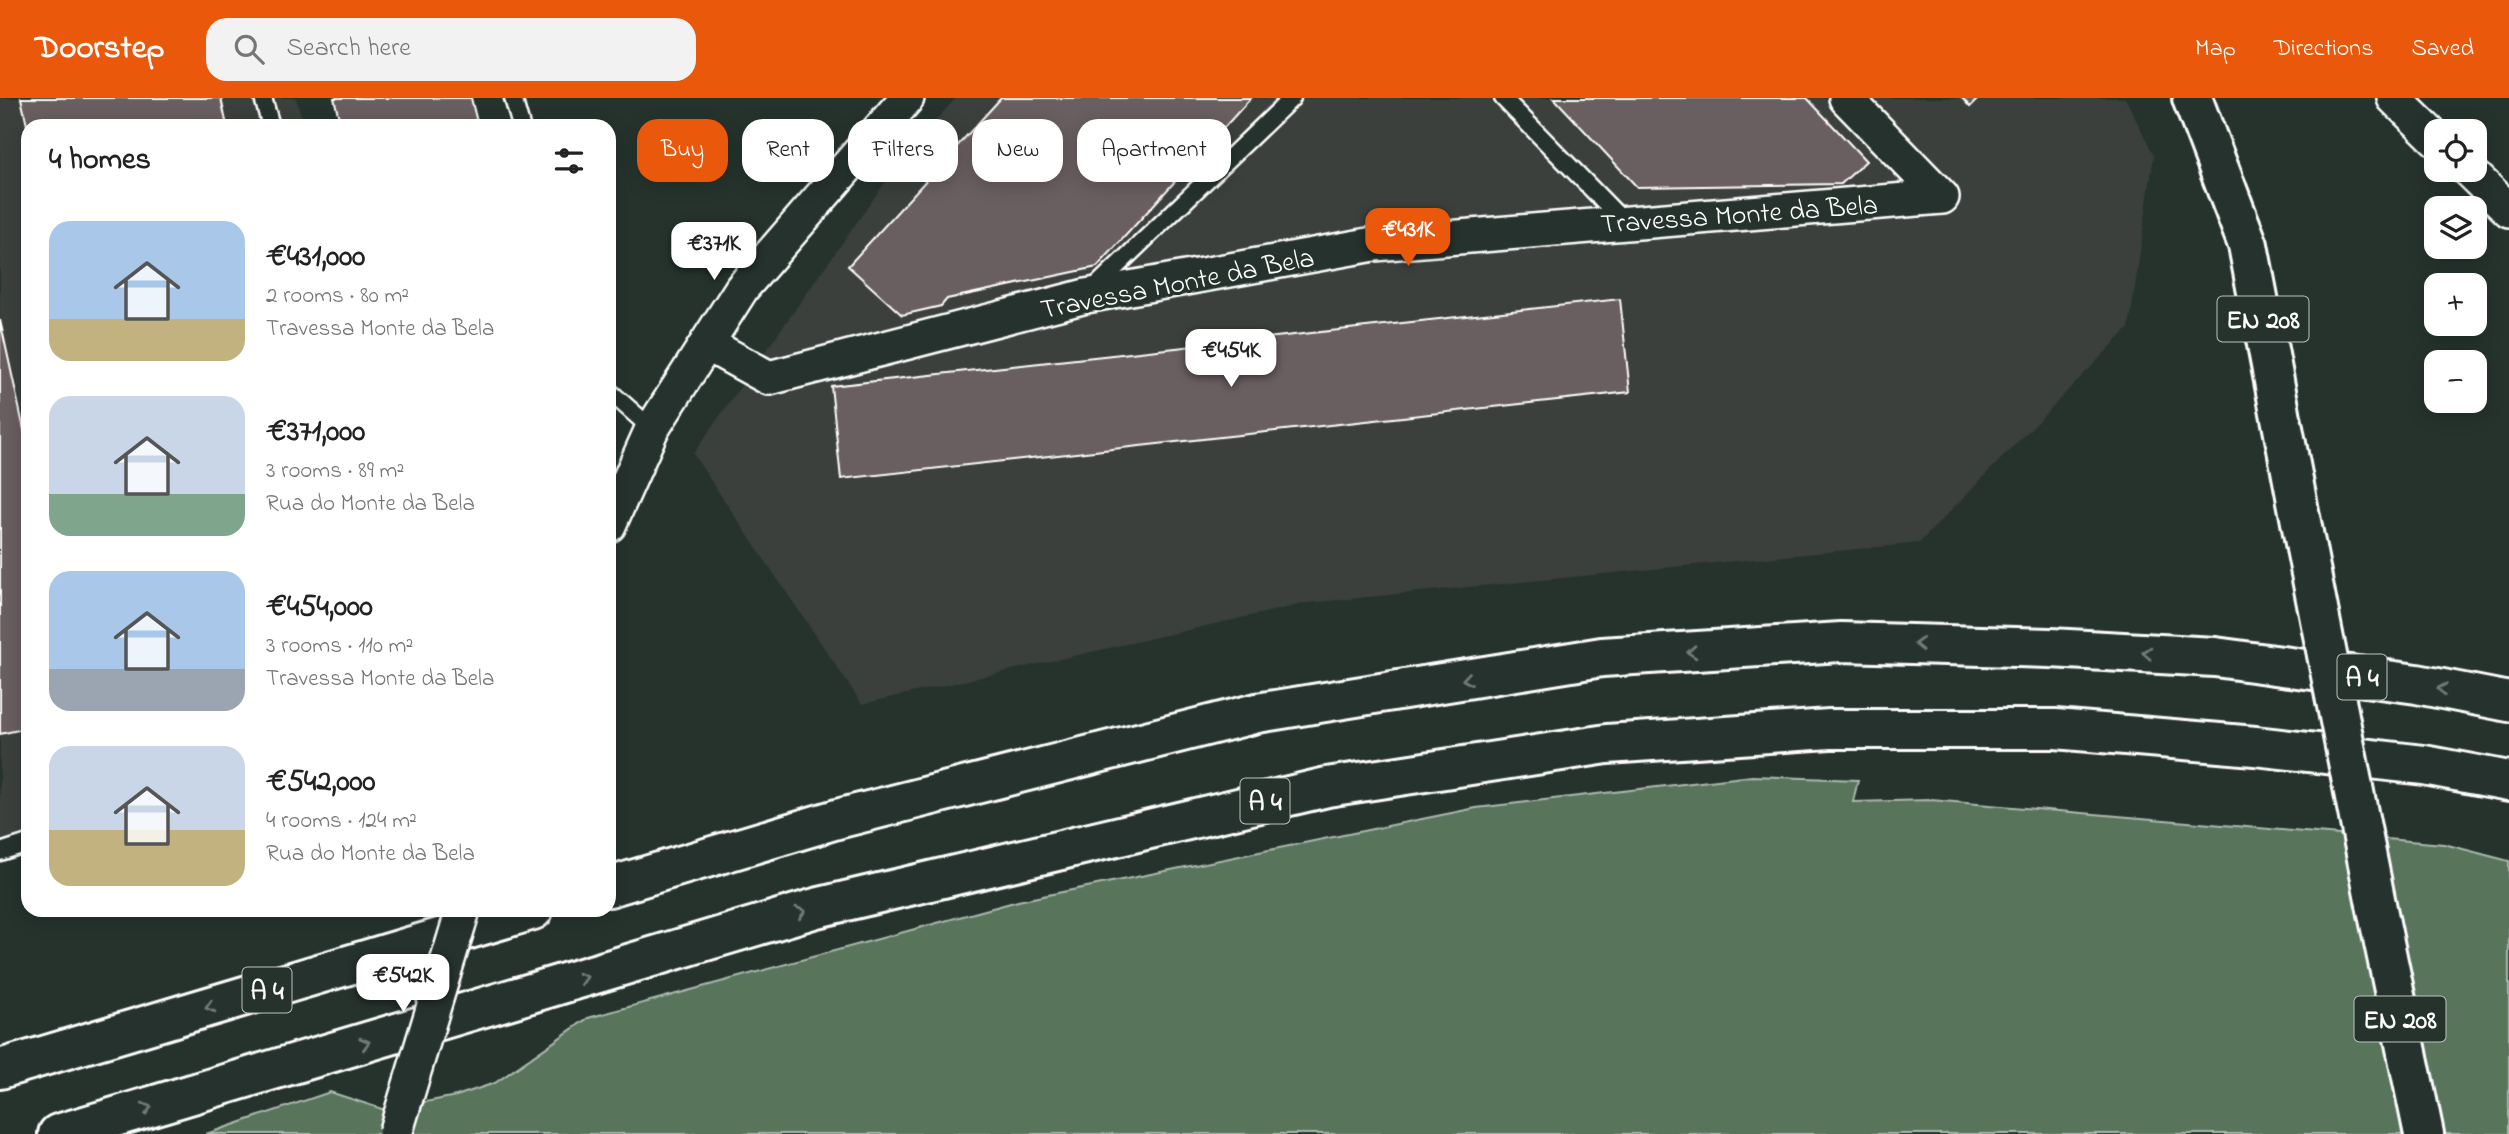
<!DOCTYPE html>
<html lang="en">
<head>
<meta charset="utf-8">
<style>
	body { margin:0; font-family:"Indie Flower",sans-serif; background:#f2f2f2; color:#222; height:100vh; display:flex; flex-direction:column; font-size:26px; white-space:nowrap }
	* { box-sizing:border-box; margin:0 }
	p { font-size:23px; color:#767676 }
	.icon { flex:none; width:38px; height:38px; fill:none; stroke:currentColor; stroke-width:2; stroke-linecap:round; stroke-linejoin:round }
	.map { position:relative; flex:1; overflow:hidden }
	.sheet { position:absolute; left:21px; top:21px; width:595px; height:798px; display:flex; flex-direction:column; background:#fff; border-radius:21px; box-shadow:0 4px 18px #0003 }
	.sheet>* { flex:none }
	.top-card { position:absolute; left:637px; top:21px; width:665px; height:63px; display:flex; gap:14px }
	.fabs { position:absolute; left:2424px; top:21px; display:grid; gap:14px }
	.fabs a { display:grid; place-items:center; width:63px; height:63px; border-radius:14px; background:#fff; box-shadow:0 4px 18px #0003; font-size:35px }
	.price { position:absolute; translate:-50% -60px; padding:0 16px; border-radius:14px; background:#fff; color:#222; font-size:23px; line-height:46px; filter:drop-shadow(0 2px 4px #0008) }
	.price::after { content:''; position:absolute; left:50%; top:42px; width:21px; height:16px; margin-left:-10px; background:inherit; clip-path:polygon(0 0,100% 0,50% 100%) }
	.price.selected { background:#ea580c; color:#fff }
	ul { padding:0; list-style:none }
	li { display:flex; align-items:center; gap:21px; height:175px; padding:0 28px }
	li span { display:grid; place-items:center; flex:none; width:196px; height:140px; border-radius:21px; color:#555 }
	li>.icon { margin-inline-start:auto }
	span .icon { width:84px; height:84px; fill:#fffc; stroke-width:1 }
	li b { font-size:30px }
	h2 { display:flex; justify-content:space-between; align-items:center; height:84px; padding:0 28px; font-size:30px }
	.tag { padding:0 24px; border-radius:21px; background:#fff; box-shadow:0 4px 18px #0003; font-size:24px; line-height:63px }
	.tag.selected { background:#ea580c; color:#fff }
	header { display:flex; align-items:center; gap:42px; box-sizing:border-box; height:98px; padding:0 35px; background:#ea580c; color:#fff }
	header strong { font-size:33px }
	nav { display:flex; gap:38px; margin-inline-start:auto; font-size:24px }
	.search { width:490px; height:63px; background:#f2f2f2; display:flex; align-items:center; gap:18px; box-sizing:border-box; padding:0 24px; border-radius:21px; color:#767676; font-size:26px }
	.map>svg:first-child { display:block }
	.built { fill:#3a403d }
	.green { fill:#58755c; stroke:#acbaae; stroke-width:2 }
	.building { fill:#6a5f61; stroke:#fff; stroke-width:2 }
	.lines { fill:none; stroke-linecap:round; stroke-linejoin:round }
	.lane-casing { stroke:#fff; stroke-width:21 }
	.street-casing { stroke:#fff; stroke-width:38 }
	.primary-casing { stroke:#fff; stroke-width:44 }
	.highway-casing { stroke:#fff; stroke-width:44 }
	.lane { stroke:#26332d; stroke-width:16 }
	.street { stroke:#26332d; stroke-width:33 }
	.primary { stroke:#26332d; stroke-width:38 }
	.highway { stroke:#26332d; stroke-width:38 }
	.street-bridge-casing { stroke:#fff; stroke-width:38; stroke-linecap:butt }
	.primary-bridge-casing { stroke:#fff; stroke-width:44; stroke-linecap:butt }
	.street-bridge { stroke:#26332d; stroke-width:33 }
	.primary-bridge { stroke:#26332d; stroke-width:38 }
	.oneway { stroke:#727a76 }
	.labels { text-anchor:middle; stroke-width:6; stroke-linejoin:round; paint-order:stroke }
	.shield { fill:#26332d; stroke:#bec2c0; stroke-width:2 }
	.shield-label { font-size:26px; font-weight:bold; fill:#fff }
	.street-label { font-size:28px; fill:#fff; stroke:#26332d }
</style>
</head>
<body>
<header>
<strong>Doorstep</strong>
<div class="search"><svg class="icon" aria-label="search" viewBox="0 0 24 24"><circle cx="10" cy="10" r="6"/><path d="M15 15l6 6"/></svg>Search here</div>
<nav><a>Map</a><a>Directions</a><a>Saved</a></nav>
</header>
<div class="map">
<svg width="2509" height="1036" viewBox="0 0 2509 1036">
	<rect width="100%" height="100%" fill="#26332d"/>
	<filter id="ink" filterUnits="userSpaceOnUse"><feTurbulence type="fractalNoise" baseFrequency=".0143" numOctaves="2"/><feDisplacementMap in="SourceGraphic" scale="14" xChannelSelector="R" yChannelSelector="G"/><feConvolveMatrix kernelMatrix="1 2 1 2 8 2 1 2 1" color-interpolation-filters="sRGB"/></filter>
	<g filter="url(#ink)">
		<path class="built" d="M 0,0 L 296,0 L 304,28 L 28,28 L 28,756 L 0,763 Z
			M 956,0 L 2125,0 L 2154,57 L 2129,230 L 1919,445 L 1307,505 L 862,606 L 693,356 L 903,59 Z"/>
		<path class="green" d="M 1752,678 L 1858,682 L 1853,704 L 1931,702 L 2444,746 L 2509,763 L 2509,1036 L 206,1036 L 330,994 L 385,1012 L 456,998 L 495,985 L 588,920 L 1018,803 L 1476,710 Z"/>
		<path class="building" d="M 21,0 L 221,0 L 227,28 L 28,28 L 28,32 Z
			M 334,0 L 471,0 L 478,28 L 341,28 Z
			M 1001,0 L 1251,0 L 1097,169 L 947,201 L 941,208 L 902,217 L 848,168 Z
			M 1554,0 L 1807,0 L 1866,63 L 1841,86 L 1637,89 Z
			M 1962,0 L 1979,0 L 1970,9 Z
			M 1620,201 L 1630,294 L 841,381 L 831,288 Z
			M 0,222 L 28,350 L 28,630 L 0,636 Z"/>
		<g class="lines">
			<g class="lane-casing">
				<path id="lane" d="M 263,0 L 271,28
					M 513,0 L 521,28
					M 1503,0 L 1623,123
					M 1092,192 L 1292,0
					M 609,293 L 652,331
					M 0,754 L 28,745"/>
			</g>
			<g class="street-casing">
				<path id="street" d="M 2394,0 L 2436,41
					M 2468,72 L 2509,112
					M 709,247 L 769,280 L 1086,198 L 1374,146 L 1942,99 L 1846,0
					M 609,427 L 652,331 L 742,190 L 907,0"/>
			</g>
			<g class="primary-casing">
				<path id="primary" d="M 2192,0 L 2248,147 L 2306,450
					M 2376,806 L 2424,1036"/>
			</g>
			<g class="highway-casing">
				<path id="highway" d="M 609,789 L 837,721 L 1257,615 L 1602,559 L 1841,544 L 2050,550 L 2215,559 L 2417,586 L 2509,604
					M 0,971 L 533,812
					M 58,1036 L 816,810 L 1327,689 L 1607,646 L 1830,631 L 2055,631 L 2255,648 L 2424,667 L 2509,683"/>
			</g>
			<use href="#lane" class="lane"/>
			<use href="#street" class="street"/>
			<use href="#primary" class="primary"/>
			<use href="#highway" class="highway"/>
			<g class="street-bridge-casing">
				<path id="street-bridge" d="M 395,1036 L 463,812"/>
			</g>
			<g class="primary-bridge-casing">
				<path id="primary-bridge" d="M 2306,450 L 2376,806"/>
			</g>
			<use href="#street-bridge" class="street-bridge"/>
			<use href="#primary-bridge" class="primary-bridge"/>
		</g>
		<defs><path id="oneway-chevron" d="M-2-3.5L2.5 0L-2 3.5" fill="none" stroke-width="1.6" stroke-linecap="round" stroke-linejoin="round" transform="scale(1.75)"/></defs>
		<g class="oneway">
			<use href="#oneway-chevron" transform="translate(1919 546) rotate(-178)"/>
			<use href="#oneway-chevron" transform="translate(1692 554) rotate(176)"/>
			<use href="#oneway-chevron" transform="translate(2147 555) rotate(-177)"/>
			<use href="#oneway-chevron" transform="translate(1467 581) rotate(171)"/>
			<use href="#oneway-chevron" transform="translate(2442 591) rotate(-169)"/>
			<use href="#oneway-chevron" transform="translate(801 814) rotate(-17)"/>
			<use href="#oneway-chevron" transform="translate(583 880) rotate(-17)"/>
			<use href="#oneway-chevron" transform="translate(210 909) rotate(163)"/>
			<use href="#oneway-chevron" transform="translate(365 945) rotate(-17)"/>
			<use href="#oneway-chevron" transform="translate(147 1010) rotate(-16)"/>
		</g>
	</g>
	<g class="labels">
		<g class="shield">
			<rect x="2217.5" y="198.5" width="91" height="45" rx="5"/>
			<rect x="2337.5" y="556.5" width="49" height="45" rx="5"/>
			<rect x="1240.5" y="680.5" width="49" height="45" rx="5"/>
			<rect x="242.5" y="869.5" width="49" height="45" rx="5"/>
			<rect x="2354.5" y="898.5" width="91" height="45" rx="5"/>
		</g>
		<g class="shield-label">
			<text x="2263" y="230">EN 208</text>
			<text x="2362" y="588">A 4</text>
			<text x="1265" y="712">A 4</text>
			<text x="267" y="901">A 4</text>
			<text x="2400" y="930">EN 208</text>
		</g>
		<g class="street-label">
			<text transform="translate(1739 115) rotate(-4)" y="10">Travessa Monte da Bela</text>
			<text transform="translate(1177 184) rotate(-11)" y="10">Travessa Monte da Bela</text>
		</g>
	</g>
</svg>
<div class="fabs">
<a><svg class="icon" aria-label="locate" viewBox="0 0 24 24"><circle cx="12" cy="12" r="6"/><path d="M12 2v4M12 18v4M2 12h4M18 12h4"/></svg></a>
<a><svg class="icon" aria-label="layers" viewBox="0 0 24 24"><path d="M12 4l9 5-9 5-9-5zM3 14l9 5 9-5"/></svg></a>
<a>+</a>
<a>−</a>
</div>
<b class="price selected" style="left:1408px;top:170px">€431K</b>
<b class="price" style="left:714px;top:184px">€371K</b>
<b class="price" style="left:1231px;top:291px">€454K</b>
<b class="price" style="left:403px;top:916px">€542K</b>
<div class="top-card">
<a class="tag selected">Buy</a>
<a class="tag">Rent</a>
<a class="tag">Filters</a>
<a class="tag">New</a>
<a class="tag">Apartment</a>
</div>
<section class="sheet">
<h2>4 homes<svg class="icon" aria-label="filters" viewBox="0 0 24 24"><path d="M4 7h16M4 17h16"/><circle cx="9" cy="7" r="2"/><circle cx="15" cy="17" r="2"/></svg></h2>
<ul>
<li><span style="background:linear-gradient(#a9c7e8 70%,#c2b280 0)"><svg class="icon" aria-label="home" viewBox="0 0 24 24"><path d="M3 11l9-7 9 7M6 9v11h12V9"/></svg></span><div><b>€431,000</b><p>2 rooms · 80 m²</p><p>Travessa Monte da Bela</p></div></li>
<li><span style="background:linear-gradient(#c9d6e8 70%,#7fa58c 0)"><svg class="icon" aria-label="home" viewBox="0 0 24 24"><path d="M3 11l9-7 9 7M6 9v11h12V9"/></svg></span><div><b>€371,000</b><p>3 rooms · 89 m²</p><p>Rua do Monte da Bela</p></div></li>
<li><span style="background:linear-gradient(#a9c7e8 70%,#9aa5b1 0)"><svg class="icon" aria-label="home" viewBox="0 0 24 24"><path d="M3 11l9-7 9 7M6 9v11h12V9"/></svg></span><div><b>€454,000</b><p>3 rooms · 110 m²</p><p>Travessa Monte da Bela</p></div></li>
<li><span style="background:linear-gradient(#c9d6e8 60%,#c2b280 0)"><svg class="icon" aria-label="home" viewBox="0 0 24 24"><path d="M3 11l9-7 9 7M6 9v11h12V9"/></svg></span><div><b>€542,000</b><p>4 rooms · 124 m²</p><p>Rua do Monte da Bela</p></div></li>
</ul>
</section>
</div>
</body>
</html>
